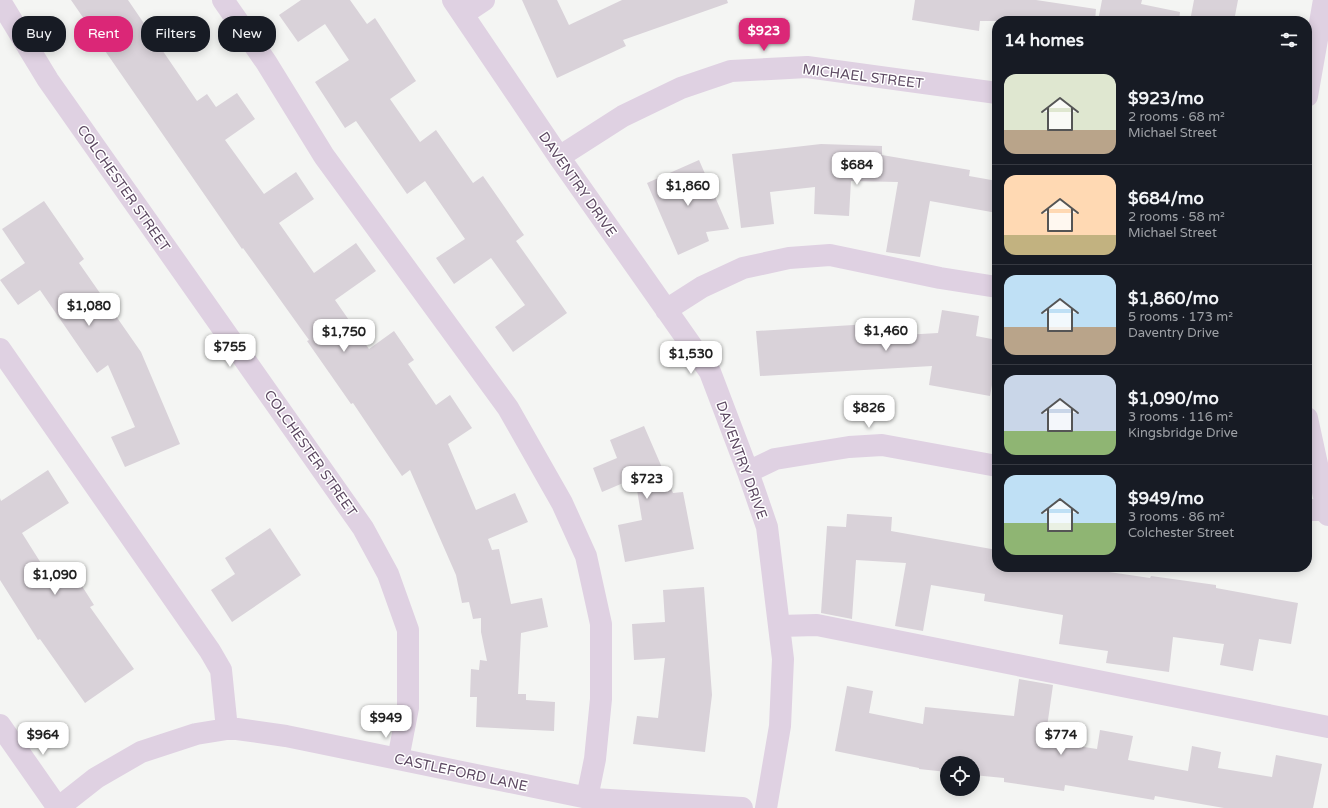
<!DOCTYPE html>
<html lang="en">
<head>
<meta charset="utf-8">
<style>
	body { margin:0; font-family:"Varela Round",sans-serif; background:#20242c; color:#f1f3f6; height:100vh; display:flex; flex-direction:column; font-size:15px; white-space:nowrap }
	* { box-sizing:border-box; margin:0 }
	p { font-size:13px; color:#9ea1a6 }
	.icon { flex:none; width:22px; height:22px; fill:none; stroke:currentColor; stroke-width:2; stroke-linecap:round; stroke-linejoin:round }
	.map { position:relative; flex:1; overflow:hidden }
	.side { position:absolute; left:992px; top:16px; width:320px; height:556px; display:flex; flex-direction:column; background:#171b24; border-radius:16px; box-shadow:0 2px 10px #0003 }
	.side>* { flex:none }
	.top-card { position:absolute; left:12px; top:16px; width:380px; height:36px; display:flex; gap:8px }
	.tools { position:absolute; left:940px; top:756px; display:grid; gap:8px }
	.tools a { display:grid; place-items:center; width:40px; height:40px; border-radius:50%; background:#171b24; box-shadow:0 2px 10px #0003; font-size:20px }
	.price { position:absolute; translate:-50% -34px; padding:0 9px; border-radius:8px; background:#fff; color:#222; font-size:13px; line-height:26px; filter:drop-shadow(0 1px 2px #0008) }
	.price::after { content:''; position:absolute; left:50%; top:24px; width:12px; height:9px; margin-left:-6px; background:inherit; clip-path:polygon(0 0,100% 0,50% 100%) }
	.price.active { background:#db2777; color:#fff }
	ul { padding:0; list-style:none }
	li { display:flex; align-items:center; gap:12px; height:100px; padding:0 12px }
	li+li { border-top:1px solid #363941 }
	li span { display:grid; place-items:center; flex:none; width:112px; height:80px; border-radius:12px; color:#555 }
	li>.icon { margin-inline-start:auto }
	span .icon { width:48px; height:48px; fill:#fffc; stroke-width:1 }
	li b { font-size:17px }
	h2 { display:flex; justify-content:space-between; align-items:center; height:48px; padding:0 12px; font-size:17px }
	.pill { padding:0 14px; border-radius:16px; background:#171b24; box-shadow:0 2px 10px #0003; font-size:14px; line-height:36px }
	.pill.active { background:#db2777; color:#fff }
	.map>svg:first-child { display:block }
	.building { fill:#d9d2d9 }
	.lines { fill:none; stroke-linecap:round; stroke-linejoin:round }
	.minor { stroke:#dfd1e2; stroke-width:22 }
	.labels { text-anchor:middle; stroke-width:3; stroke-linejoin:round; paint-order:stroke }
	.street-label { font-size:14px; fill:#5d4962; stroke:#fff }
</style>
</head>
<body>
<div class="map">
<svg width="1328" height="808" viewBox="0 0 1328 808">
	<rect width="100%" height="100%" fill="#f4f5f3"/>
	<path class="building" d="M 71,0 L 128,0 L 197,101 L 207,94 L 216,107 L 237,93 L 255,119 L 225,140 L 264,194 L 296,172 L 314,199 L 279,223 L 314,273 L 356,243 L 376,271 L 335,300 L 369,349 L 394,331 L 414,360 L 408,364 L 436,405 L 450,395 L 472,428 L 448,444 L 476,510 L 515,493 L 528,522 L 488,539 L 492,550 L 499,549 L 511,604 L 542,598 L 548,627 L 521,633 L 518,694 L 526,694 L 526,700 L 555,702 L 554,731 L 476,727 L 477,697 L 470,697 L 471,669 L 479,670 L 480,660 L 487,661 L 481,632 L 481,618 L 473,619 L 469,602 L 462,603 L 456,575 L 410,470 L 402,476 L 353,403 L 351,404 L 307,341 L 309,340 L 243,248 L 242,249 L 92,32 L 93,32 Z
		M 301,0 L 350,0 L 367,24 L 375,18 L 416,81 L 390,99 L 420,142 L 436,130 L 473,183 L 483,176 L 524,235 L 516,241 L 567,313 L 513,352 L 495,327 L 525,305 L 491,258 L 454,284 L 436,258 L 465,239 L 425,181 L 407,194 L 356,121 L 345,128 L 315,82 L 349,60 L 325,24 L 298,42 L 279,15 Z
		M 522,0 L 557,0 L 569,25 L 622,0 L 727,0 L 728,3 L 623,40 L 626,46 L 557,78 Z
		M 915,0 L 1036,0 L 1096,9 L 1095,21 L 980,21 L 979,31 L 912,20 Z
		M 1102,0 L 1142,0 L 1141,4 L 1180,12 L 1179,21 L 1098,21 Z
		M 1194,0 L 1238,0 L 1234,21 L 1190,21 Z
		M 821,144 L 882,146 L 882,155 L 970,170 L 969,176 L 997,181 L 997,213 L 930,201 L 920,257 L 886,252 L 898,182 L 851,181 L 849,216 L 814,214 L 815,187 L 770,192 L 774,224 L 741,228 L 732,154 Z
		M 699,160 L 729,229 L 706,232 L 709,241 L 678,255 L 647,183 Z
		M 44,201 L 84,259 L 79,263 L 141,352 L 180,444 L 125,467 L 111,437 L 135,427 L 108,365 L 97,373 L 40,290 L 18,305 L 0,280 L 25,263 L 2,229 Z
		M 942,310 L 979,316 L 976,336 L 997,340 L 997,357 L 990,396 L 929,385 L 932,366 L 760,376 L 756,331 L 885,323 L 886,336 L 938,333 Z
		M 644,426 L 673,493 L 683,492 L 694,549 L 625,562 L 618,525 L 642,520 L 635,478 L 602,492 L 593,468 L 617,458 L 610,440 Z
		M 48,470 L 69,503 L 22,533 L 56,587 L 75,575 L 94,605 L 90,607 L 134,669 L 85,703 L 40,639 L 38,640 L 0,580 L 0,498 L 1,501 Z
		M 847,514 L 892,517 L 891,531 L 997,550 L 997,567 L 1075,567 L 1150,578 L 1151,576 L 1216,585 L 1216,588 L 1298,603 L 1291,644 L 1259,639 L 1253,671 L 1220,665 L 1224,644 L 1173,637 L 1169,672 L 1106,663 L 1108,651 L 1059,644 L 1063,615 L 984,601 L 985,594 L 931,585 L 923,631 L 895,626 L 906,563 L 856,560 L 852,619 L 821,613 L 827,526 L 846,527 Z
		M 270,528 L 301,575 L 232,622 L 211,590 L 235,574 L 225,558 Z
		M 704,587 L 712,695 L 705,752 L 633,744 L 637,716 L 658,718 L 665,658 L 634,660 L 632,624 L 665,622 L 663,590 Z
		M 1019,679 L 1053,685 L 1045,741 L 1097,749 L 1100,730 L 1133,736 L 1128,760 L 1188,771 L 1192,746 L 1221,752 L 1218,768 L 1272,777 L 1276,755 L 1322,764 L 1313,808 L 1224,808 L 1155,796 L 1154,800 L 1065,785 L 1064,791 L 1004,782 L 1004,778 L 973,775 L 973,763 L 947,763 L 947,772 L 919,769 L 919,768 L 835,751 L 847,686 L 873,691 L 869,713 L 923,724 L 925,707 L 1014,716 Z"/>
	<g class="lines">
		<path class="minor" d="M 223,0 L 266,62 L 324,156 L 508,408 L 562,503 L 586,556 L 601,624 L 601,699 L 595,759 L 587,798
			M 453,0 L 559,157 L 710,372 L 748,472 L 767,527 L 783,659 L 780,726 L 766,808
			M 0,1 L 48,80 L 363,528 L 388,574 L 408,630 L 408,708 L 398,759
			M 463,14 L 484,0
			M 1307,96 L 1324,0
			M 559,157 L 623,116 L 681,88 L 731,71 L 807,67 L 997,93
			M 666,310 L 702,287 L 743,268 L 789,258 L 830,255 L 940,278 L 997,287
			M 0,349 L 210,651 L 221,670 L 227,729
			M 1307,418 L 1328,515
			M 748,472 L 775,459 L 849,447 L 882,445 L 997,466
			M 1307,510 L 1327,510
			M 779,626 L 817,625 L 1328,727
			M 0,725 L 58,808
			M 58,808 L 96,778 L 141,752 L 196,734 L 227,729 L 237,729 L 286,736 L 593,799 L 742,808"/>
	</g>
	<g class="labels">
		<g class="street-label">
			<text transform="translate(863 76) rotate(7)" y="5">MICHAEL STREET</text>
			<text transform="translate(578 184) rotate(55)" y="5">DAVENTRY DRIVE</text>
			<text transform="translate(124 188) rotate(55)" y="5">COLCHESTER STREET</text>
			<text transform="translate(311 453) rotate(55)" y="5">COLCHESTER STREET</text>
			<text transform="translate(742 460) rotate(70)" y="5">DAVENTRY DRIVE</text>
			<text transform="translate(461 772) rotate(12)" y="5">CASTLEFORD LANE</text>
		</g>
	</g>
</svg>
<div class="tools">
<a><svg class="icon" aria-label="locate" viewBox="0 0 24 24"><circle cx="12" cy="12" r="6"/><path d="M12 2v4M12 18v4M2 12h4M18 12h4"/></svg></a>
</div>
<b class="price active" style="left:764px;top:52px">$923</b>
<b class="price" style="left:857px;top:186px">$684</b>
<b class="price" style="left:688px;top:207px">$1,860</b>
<b class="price" style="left:89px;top:327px">$1,080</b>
<b class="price" style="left:886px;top:352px">$1,460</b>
<b class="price" style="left:344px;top:353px">$1,750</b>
<b class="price" style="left:230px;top:368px">$755</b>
<b class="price" style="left:691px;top:375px">$1,530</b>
<b class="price" style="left:869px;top:429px">$826</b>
<b class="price" style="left:647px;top:500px">$723</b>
<b class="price" style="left:55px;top:596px">$1,090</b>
<b class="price" style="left:386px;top:739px">$949</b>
<b class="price" style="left:43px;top:756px">$964</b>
<b class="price" style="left:1061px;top:756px">$774</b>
<div class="top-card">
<a class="pill">Buy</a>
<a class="pill active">Rent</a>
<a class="pill">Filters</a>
<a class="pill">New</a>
</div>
<section class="side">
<h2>14 homes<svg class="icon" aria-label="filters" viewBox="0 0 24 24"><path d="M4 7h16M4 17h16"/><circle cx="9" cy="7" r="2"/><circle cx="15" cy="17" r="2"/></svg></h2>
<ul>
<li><span style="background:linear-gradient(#dfe7d0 70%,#b9a48a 0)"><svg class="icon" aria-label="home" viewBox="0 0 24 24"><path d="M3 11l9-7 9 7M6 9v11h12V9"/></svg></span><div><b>$923/mo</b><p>2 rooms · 68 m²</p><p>Michael Street</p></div></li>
<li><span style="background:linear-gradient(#ffd9b3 75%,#c2b280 0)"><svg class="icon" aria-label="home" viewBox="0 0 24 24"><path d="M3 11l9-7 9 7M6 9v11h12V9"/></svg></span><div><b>$684/mo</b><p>2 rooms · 58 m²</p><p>Michael Street</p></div></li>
<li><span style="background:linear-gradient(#bfe0f5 65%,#b9a48a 0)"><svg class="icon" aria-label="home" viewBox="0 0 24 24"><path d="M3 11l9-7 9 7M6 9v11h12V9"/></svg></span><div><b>$1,860/mo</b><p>5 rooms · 173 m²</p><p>Daventry Drive</p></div></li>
<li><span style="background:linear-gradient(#c9d6e8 70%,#8fb573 0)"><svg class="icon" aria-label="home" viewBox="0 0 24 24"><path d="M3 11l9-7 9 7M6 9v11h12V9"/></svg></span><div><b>$1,090/mo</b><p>3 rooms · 116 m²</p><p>Kingsbridge Drive</p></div></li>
<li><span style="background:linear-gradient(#bfe0f5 60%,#8fb573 0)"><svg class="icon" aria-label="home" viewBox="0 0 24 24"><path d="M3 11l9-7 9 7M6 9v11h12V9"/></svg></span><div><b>$949/mo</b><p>3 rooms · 86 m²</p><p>Colchester Street</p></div></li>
</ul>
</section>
</div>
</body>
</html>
